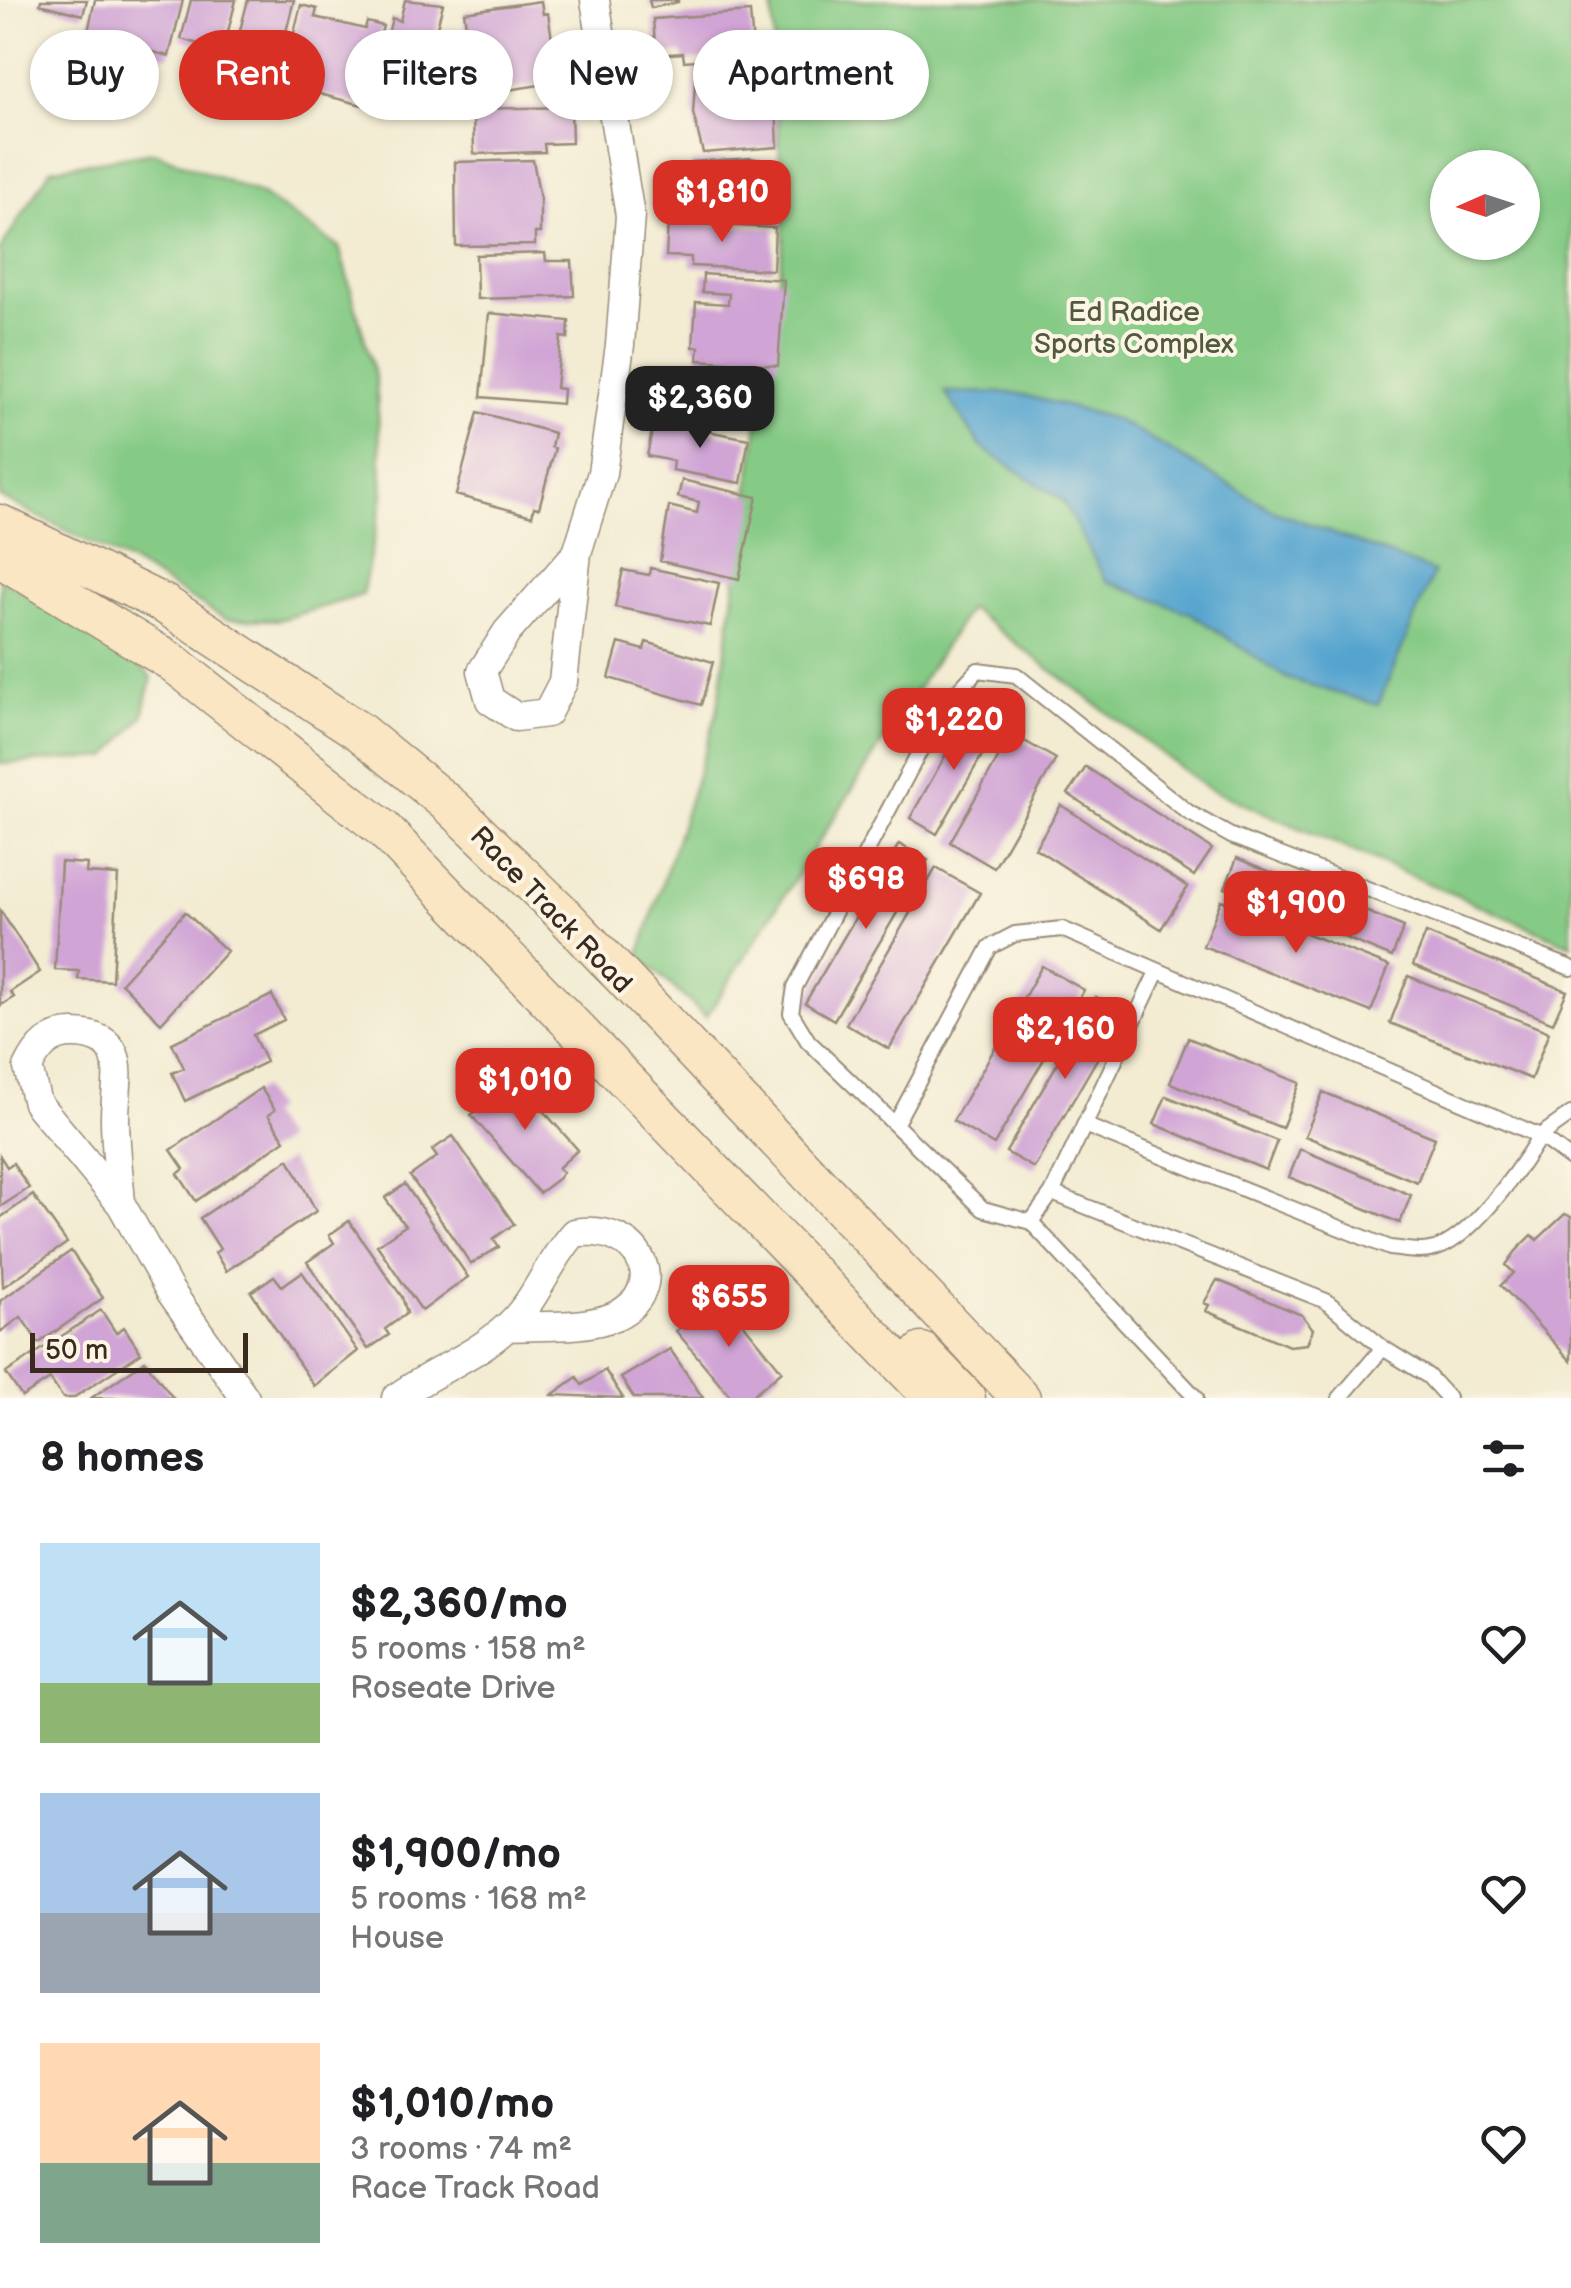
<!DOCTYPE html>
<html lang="en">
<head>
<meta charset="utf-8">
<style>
	body { margin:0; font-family:"Balsamiq Sans",sans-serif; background:#f2f2f2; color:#202124; height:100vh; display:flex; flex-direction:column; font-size:38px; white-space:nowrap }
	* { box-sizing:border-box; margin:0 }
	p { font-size:32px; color:#757577 }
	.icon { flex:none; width:55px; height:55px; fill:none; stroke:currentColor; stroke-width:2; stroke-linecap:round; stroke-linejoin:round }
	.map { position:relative; height:1398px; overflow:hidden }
	.side { display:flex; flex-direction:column; background:#fff; flex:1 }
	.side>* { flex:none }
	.top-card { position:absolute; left:30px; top:30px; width:1000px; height:90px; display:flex; gap:20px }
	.needle { width:65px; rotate:267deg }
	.controls { position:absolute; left:1430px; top:150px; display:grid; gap:20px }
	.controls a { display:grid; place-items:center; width:110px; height:110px; border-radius:50%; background:#fff; box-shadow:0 2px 8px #0004; font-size:50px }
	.scale { position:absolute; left:30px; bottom:25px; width:218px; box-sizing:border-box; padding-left:10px; border:5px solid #3b2a1e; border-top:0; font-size:28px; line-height:35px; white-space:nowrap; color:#3b2a1e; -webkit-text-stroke:8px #fcf5e5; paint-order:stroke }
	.price { position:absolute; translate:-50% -85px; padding:0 22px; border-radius:20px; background:#d93025; color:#fff; font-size:32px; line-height:65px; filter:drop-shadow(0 2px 5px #0008) }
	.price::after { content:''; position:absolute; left:50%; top:60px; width:30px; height:22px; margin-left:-15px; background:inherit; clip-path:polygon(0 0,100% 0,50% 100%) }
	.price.selected { background:#222; color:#fff }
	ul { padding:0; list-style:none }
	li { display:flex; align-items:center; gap:30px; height:250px; padding:0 40px }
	li span { display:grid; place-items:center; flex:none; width:280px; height:200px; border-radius:0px; color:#555 }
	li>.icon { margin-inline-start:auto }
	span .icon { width:120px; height:120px; fill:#fffc; stroke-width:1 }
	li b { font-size:42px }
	h2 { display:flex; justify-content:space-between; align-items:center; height:120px; padding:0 40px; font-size:42px }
	.chip { padding:0 35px; border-radius:45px; background:#fff; box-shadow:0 2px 8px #0004; font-size:35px; line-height:90px }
	.chip.selected { background:#d93025; color:#fff }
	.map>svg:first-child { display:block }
	.green { fill:#85ca85; stroke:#607a52; stroke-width:2.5; fill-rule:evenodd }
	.water { fill:#54a4cf; stroke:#486776; stroke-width:2.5 }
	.building { fill:#d0a4d5 }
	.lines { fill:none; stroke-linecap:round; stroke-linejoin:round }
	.service-casing { stroke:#978b78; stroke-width:18 }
	.minor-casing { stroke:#978b78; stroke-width:31 }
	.secondary-casing { stroke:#978b78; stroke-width:41 }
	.service { stroke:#fff; stroke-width:14 }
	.minor { stroke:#fff; stroke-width:28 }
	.secondary { stroke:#fbe6c4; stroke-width:38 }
	.labels { text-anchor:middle; stroke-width:8; stroke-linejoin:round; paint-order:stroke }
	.park-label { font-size:28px; fill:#515a3d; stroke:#fcf5e5 }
	.street-label { font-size:28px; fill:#3b2a1e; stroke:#fcf5e5 }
</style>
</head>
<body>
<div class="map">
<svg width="1571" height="1398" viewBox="0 0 1571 1398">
	<rect width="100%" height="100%" fill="#fcf5e5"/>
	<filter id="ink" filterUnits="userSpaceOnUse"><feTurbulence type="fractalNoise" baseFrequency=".01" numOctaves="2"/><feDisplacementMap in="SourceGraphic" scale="20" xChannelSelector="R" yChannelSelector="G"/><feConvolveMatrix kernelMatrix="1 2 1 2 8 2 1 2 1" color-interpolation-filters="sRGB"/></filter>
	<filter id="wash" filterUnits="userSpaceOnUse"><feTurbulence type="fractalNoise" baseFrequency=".0048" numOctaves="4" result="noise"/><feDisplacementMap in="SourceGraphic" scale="40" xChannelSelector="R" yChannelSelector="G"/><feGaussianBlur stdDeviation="2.25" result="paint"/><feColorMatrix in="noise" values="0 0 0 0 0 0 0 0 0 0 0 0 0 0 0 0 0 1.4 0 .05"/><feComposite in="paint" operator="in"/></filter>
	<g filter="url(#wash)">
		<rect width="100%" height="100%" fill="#f3ecd3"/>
		<path class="green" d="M 772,0 L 1571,0 L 1571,945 L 1207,788 L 969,608 L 706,1017 L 639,956 L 717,713 L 784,240 ZM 1448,168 L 1522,168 L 1522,242 L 1448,242 Z
			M 154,152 L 260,194 L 339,247 L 376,380 L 383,496 L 362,595 L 279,620 L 225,619 L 137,566 L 0,497 L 0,250 L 51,169 Z
			M 0,578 L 118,647 L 152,677 L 143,716 L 108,757 L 0,764 Z"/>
		<path class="water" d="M 945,392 L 1016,393 L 1115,419 L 1275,511 L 1434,572 L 1378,705 L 1286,678 L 1192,614 L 1106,581 L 1062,500 L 981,447 Z"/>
		<g id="blocks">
			<path class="building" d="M 41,0 L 87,0 L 83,15 L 40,4 Z
				M 95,0 L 183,0 L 169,56 L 87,36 Z
				M 191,0 L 236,0 L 223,51 L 181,39 Z
				M 248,0 L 294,0 L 278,64 L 234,53 Z
				M 405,0 L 443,4 L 418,99 L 375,87 L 392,18 L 400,21 Z
				M 649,0 L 678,0 L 678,2 L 651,8 Z
				M 541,1 L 543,14 L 548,13 L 557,72 L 551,73 L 552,83 L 476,95 L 464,12 Z
				M 301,5 L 317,9 L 315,17 L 365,29 L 367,22 L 383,26 L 362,105 L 281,84 Z
				M 750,12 L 754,56 L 684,61 L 683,53 L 656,55 L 653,19 Z
				M 774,63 L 778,147 L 703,153 L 693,113 L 696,68 Z
				M 571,107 L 572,143 L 544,144 L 545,152 L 474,154 L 473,109 Z
				M 751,158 L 761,160 L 764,201 L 666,208 L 664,172 L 692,170 L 692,162 Z
				M 533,160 L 540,199 L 540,233 L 535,233 L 535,245 L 456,246 L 455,162 Z
				M 668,222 L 775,228 L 773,270 L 691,266 L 691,257 L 666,256 Z
				M 545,253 L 546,261 L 572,261 L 574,296 L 477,299 L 476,255 Z
				M 703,274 L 784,280 L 778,366 L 698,360 L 699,347 L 693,347 L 696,302 L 728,304 L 729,294 L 702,292 Z
				M 489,313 L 569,321 L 568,338 L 561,337 L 556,388 L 563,389 L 562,404 L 481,397 Z
				M 686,367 L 755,374 L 753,416 L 656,410 L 659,373 L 685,375 Z
				M 478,412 L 554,433 L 551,447 L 555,448 L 539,508 L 534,507 L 532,516 L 456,495 Z
				M 654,421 L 749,439 L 741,483 L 672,470 L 673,461 L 647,456 Z
				M 682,480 L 757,497 L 739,579 L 660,561 L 669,506 L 697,513 L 699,502 L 678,497 Z
				M 650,568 L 719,583 L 710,626 L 615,607 L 623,570 L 649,575 Z
				M 646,642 L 713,662 L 701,705 L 609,678 L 619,643 L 644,650 Z
				M 970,712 L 997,729 L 937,834 L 910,818 Z
				M 1012,734 L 1056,759 L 994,868 L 950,842 Z
				M 1086,767 L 1212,849 L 1194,876 L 1068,794 Z
				M 1061,805 L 1188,887 L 1161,929 L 1035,848 Z
				M 899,844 L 928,860 L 834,1020 L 805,1003 Z
				M 1237,858 L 1404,927 L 1392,957 L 1225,888 Z
				M 61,862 L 87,864 L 86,873 L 118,875 L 112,981 L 78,979 L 79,971 L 55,970 Z
				M 936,868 L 980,893 L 889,1049 L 846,1024 Z
				M 1221,900 L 1389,966 L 1371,1012 L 1203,946 Z
				M 0,910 L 40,972 L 10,992 L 14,997 L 0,1006 Z
				M 185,912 L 227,951 L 161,1023 L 121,983 Z
				M 1426,933 L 1567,991 L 1553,1023 L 1413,965 Z
				M 1042,966 L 1084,990 L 994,1145 L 953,1121 Z
				M 1408,976 L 1549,1032 L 1531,1079 L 1390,1023 Z
				M 272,995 L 284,1020 L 253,1035 L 266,1062 L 185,1101 L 172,1073 L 184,1068 L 172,1043 Z
				M 1096,997 L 1124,1012 L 1034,1168 L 1006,1152 Z
				M 1188,1038 L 1300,1083 L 1282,1128 L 1170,1083 Z
				M 508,1071 L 578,1150 L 558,1168 L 563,1172 L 559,1178 L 539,1193 L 471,1115 L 496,1093 L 490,1086 Z
				M 261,1088 L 275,1110 L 268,1115 L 285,1140 L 196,1201 L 178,1174 L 184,1169 L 171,1150 Z
				M 1323,1092 L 1435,1138 L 1417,1182 L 1305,1136 Z
				M 1166,1096 L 1277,1141 L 1266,1170 L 1154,1124 Z
				M 453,1136 L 514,1224 L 493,1239 L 499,1247 L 471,1264 L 410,1176 L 437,1157 L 432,1150 Z
				M 1300,1149 L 1411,1195 L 1400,1223 L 1289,1177 Z
				M 0,1156 L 7,1167 L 13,1163 L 29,1188 L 0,1207 Z
				M 289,1159 L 316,1211 L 226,1271 L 215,1253 L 220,1249 L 200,1218 Z
				M 405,1184 L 468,1277 L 422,1311 L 377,1245 L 405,1226 L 385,1198 Z
				M 33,1195 L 67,1243 L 3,1287 L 0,1218 Z
				M 1565,1214 L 1571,1217 L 1571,1361 L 1501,1285 L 1514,1273 L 1506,1265 L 1516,1251 L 1532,1235 L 1537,1240 Z
				M 349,1221 L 402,1297 L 407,1313 L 385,1329 L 389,1335 L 368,1349 L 307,1262 L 334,1243 L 329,1235 Z
				M 71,1251 L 103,1298 L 39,1343 L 21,1317 L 0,1332 L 0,1301 Z
				M 302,1272 L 358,1351 L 314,1386 L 251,1292 L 274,1276 L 282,1286 Z
				M 1217,1280 L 1302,1315 L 1313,1329 L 1307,1344 L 1289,1346 L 1206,1311 L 1209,1305 L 1204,1303 Z
				M 719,1294 L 782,1371 L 749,1398 L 732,1398 L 676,1331 Z
				M 101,1310 L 116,1333 L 124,1327 L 141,1353 L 73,1398 L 63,1398 L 50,1379 L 22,1397 L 6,1373 Z
				M 670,1349 L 703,1398 L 634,1398 L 621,1378 Z
				M 145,1361 L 173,1398 L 91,1398 Z
				M 605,1370 L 623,1398 L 552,1395 L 577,1377 L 582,1385 Z"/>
		</g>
	</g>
	<g filter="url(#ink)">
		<use href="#blocks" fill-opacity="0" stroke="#978b78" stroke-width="2.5"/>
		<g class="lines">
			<g class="service-casing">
				<path id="service" d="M 896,1123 L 990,947 L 1015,934 L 1062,929 L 1540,1136 L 1571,1114
					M 1084,1125 L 1390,1248 C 1402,1249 1419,1253 1430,1250 C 1469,1244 1520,1168 1540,1136 L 1571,1159
					M 1052,1193 L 1157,972
					M 1031,1222 L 1052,1193 L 1326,1301 L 1383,1348 L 1340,1398
					M 1383,1348 L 1428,1376 L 1448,1398
					M 1196,1398 L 1031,1222 L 983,1209 L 808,1041 L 791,1013 L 795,987 L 943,707 L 978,670 L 1016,675 L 1188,812 L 1231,836 L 1571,968"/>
			</g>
			<g class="minor-casing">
				<path id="minor" d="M 577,553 L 507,632 L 482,671 L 490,700 L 516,717 L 547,713 L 563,682 L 577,553 L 602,473 L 620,345 L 630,216 L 595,0
					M 121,1204 C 119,1175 115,1146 115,1117 C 115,1080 132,1036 75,1034 C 51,1033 38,1047 28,1068 L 37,1103 L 121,1204 L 170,1291 L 245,1398
					M 396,1398 C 430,1373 476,1356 507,1327 C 536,1302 548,1261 574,1233 C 642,1222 671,1290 615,1316 C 585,1329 540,1325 507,1327"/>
			</g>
			<g class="secondary-casing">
				<path id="secondary" d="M 0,524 L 164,604 L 360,732 L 453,808 L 559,910 L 1021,1398
					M 0,558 L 172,662 L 383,829 L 933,1398
					M 922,1352 L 966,1398"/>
			</g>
			<use href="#service" class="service"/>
			<use href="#minor" class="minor"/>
			<use href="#secondary" class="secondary"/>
		</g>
	</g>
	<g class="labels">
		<g class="park-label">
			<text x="1134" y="321">Ed Radice<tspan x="1134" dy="32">Sports Complex</tspan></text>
		</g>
		<g class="street-label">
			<text transform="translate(552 909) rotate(46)" y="10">Race Track Road</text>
		</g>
	</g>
</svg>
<div class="controls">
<a><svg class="needle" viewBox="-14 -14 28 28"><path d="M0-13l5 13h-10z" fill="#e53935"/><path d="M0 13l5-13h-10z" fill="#757577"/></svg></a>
</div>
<div class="scale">50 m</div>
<b class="price" style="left:722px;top:245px">$1,810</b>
<b class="price selected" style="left:700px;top:451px">$2,360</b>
<b class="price" style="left:954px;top:773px">$1,220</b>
<b class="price" style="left:866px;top:932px">$698</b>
<b class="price" style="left:1296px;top:956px">$1,900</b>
<b class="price" style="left:1065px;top:1082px">$2,160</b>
<b class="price" style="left:525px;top:1133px">$1,010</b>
<b class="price" style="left:729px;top:1350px">$655</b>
<div class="top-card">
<a class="chip">Buy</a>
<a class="chip selected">Rent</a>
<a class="chip">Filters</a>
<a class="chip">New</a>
<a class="chip">Apartment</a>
</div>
</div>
<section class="side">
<h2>8 homes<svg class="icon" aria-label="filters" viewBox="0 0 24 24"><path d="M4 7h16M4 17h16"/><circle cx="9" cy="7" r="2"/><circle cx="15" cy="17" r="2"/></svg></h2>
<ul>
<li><span style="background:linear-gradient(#bfe0f5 70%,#8fb573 0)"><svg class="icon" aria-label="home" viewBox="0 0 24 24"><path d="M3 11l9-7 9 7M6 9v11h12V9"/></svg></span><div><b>$2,360/mo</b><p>5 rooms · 158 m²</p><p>Roseate Drive</p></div><svg class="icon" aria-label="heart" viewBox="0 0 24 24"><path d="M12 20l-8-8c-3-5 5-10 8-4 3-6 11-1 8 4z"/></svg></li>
<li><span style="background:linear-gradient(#a9c7e8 60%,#9aa5b1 0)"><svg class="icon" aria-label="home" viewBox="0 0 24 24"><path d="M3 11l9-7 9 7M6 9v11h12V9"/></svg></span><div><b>$1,900/mo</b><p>5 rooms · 168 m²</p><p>House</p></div><svg class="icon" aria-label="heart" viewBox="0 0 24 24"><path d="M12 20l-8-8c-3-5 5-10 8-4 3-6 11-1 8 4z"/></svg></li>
<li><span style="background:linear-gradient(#ffd9b3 60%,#7fa58c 0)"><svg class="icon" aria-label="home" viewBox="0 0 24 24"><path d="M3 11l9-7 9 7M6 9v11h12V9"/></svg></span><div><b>$1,010/mo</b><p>3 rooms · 74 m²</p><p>Race Track Road</p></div><svg class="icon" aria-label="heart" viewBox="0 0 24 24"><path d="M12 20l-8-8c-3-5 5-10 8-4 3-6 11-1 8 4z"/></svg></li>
</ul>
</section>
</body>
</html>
